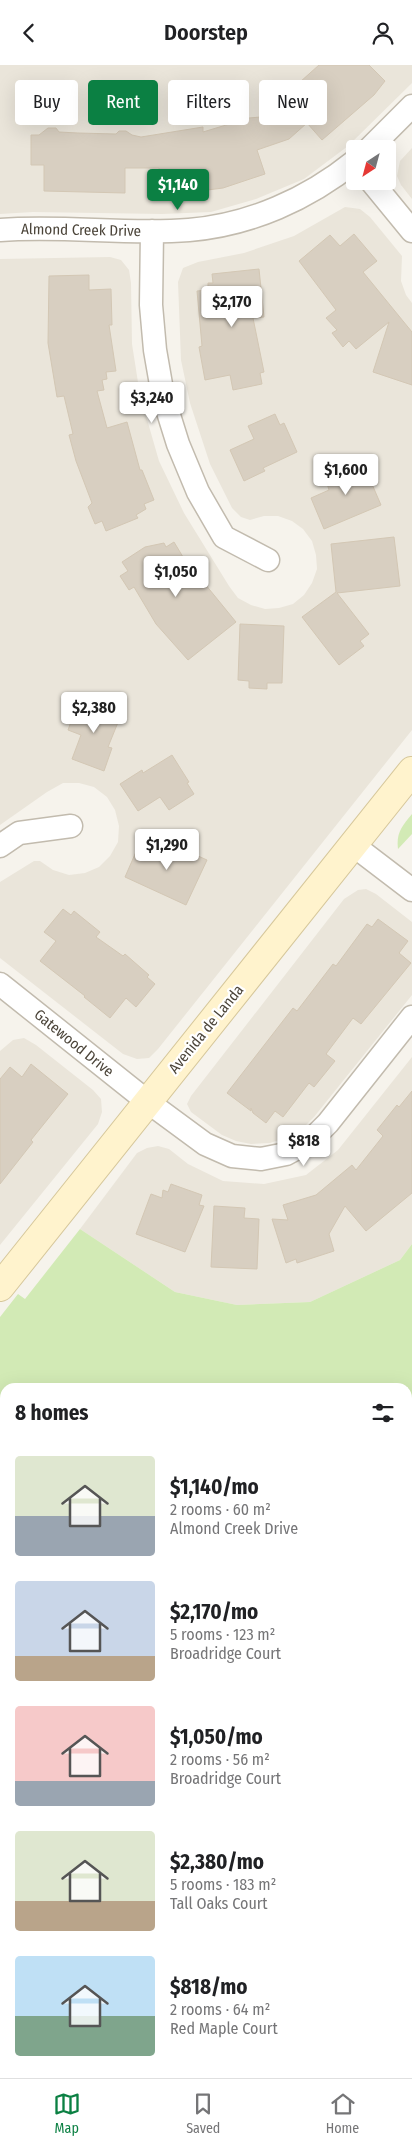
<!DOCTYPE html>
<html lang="en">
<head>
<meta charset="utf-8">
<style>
	body { margin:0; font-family:"Fira Sans Condensed",sans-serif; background:#f6f6f6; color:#202124; height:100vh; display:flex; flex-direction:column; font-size:19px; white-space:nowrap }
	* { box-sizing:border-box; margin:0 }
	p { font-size:16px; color:#757577 }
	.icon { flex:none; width:28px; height:28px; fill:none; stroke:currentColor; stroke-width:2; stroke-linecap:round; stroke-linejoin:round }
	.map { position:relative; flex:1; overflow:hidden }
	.side { position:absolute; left:0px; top:1318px; width:412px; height:696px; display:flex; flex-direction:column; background:#fff; border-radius:15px 15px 0 0; box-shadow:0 5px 20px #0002 }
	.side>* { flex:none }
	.guide { position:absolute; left:15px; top:15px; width:382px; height:45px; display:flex; gap:10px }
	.needle { width:32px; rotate:216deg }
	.controls { position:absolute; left:346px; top:75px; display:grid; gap:10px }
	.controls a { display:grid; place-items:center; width:50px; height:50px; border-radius:5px; background:#fff; box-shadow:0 5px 20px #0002; font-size:25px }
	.price { position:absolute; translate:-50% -42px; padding:0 11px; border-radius:5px; background:#fff; color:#222; font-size:16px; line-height:32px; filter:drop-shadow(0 1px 2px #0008) }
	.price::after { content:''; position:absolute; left:50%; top:30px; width:15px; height:11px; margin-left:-8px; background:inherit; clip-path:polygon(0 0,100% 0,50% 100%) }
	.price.active { background:#0b8043; color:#fff }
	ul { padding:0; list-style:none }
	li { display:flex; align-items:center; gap:15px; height:125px; padding:0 15px }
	li span { display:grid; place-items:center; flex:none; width:140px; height:100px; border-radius:5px; color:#555 }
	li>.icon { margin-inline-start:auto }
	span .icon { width:60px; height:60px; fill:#fffc; stroke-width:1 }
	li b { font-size:21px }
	h2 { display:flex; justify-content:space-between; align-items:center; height:60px; padding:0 15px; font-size:21px }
	.chip { padding:0 18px; border-radius:5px; background:#fff; box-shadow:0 5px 20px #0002; font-size:18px; line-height:45px }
	.chip.active { background:#0b8043; color:#fff }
	header { display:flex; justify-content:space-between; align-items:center; height:65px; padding:0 15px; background:#fff; font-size:22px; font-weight:600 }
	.tab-bar { display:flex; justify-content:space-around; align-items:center; height:70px; border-top:1px solid #e0e0e0; background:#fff; font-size:14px; color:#757577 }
	.tab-bar a { display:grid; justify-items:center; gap:2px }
	.tab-bar .active { color:#0b8043 }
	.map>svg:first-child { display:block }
	.residential { fill:#eae5da }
	.green { fill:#d2eab5; fill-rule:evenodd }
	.building { fill:#d8cfc1; stroke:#d3c7b4 }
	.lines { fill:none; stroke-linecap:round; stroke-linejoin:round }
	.street-casing { stroke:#c2bbae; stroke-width:25 }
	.secondary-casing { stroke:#d6c79b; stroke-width:30 }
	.path { stroke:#c4b79f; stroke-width:3; stroke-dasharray:2.5 2.5; stroke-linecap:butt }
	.street { stroke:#fff; stroke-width:22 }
	.secondary { stroke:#fff3cd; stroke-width:28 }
	.labels { text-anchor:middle; stroke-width:4.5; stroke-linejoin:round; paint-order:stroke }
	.street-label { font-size:15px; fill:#4b4439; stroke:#fff }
</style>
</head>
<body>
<header><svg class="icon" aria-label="back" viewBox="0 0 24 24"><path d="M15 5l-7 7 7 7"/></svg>Doorstep<svg class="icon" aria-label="person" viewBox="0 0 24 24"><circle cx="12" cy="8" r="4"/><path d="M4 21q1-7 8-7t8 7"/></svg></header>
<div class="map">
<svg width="412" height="2013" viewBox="0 0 412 2013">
	<rect width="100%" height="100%" fill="#f6f3ec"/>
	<path class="residential" d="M 0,0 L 412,0 L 412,18 L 348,81 L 304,114 L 256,134 L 211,147 L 162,149 L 33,147 L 0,149 Z
		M 412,83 L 412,134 L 401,120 L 397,111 L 400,96 Z
		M 345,142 L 360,144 L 370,152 L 402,191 L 401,216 L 406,230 L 412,238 L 412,665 L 158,984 L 149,993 L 137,994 L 123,989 L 0,893 L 0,817 L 34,796 L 40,796 L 53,805 L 69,810 L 85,808 L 99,802 L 110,791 L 118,777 L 119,761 L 115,745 L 107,732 L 94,722 L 79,718 L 63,718 L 47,727 L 0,760 L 0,194 L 110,192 L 121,195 L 129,205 L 131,218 L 132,279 L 140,330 L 159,396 L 184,448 L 229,521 L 238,533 L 251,540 L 265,544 L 279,543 L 293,539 L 304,530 L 312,518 L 317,504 L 316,490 L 312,476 L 303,464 L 292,456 L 278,451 L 264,451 L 250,455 L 241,452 L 232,443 L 210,399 L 190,338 L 181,295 L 178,217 L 183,203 L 198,197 L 244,188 L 294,171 Z
		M 366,824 L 376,829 L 412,857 L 412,930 L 314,1052 L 302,1064 L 285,1073 L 270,1078 L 251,1079 L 236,1076 L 222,1070 L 191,1047 L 187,1039 L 191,1031 L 344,834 L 358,825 Z
		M 24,973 L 36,980 L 93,1025 L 101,1034 L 102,1047 L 98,1059 L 0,1180 L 0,986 L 13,975 Z
		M 412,992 L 412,1179 L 400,1195 L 310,1237 L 237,1240 L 175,1227 L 80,1164 L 137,1088 L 147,1083 L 158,1081 L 169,1084 L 188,1099 L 223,1116 L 264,1119 L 306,1110 L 338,1085 Z"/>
	<path class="green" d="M 412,749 L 412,769 L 398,784 C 396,768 402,761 412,749 Z
		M 80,1164 L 175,1227 L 237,1240 L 310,1237 L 400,1195 L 412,1179 L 412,2013 L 0,2013 L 0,1252 L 18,1229 L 25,1234 ZM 5,1322 L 408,1322 L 408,2009 L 5,2009 Z"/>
	<path class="building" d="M 319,0 L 369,0 L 385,16 L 374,30 L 322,75 L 307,58 L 289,74 L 257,85 L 265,109 L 223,123 L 177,129 L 175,109 L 160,112 L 159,103 L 125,103 L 125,128 L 44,126 L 44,100 L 31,100 L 31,70 L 39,70 L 48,63 L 56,63 L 59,67 L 78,68 L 116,69 L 119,66 L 126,66 L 132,70 L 141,72 L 203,62 L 203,67 L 236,57 L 238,53 L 246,50 L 249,53 L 294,49 L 281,34 Z
		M 354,169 L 377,196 L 363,207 L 412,267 L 412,320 L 373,307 L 389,257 L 356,284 L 349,276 L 343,282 L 332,268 L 337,265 L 326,253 L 336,245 L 299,196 L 330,170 L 340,181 Z
		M 259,204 L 264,252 L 253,253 L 264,307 L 260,308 L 262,319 L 233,325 L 230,310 L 205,315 L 199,282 L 202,281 L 197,226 L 208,225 L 208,218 L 213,218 L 212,209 Z
		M 89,210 L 89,225 L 111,224 L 112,260 L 109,260 L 116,306 L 106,307 L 107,314 L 102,315 L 104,325 L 97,326 L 107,363 L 127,357 L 140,405 L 142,405 L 154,435 L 144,439 L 146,444 L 136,450 L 138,453 L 106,466 L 102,456 L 95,459 L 88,442 L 92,438 L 76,396 L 69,370 L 73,369 L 64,331 L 57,332 L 48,278 L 49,211 Z
		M 275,349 L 280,360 L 284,358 L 297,387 L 263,403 L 265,406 L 244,416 L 230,385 L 254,374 L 248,361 Z
		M 362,396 L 381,440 L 324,464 L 311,433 L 329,425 L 325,412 Z
		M 394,472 L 400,521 L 337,528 L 369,569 L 360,576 L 364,581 L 339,600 L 302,552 L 336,527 L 331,479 Z
		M 174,477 L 201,522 L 205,519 L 236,557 L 188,595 L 156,559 L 134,522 L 129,525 L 120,511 L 128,506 L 122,497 L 145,482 L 164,478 L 166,482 Z
		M 240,559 L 284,561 L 282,618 L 267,618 L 267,624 L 249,623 L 249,616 L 238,615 Z
		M 78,638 L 89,642 L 90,638 L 121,650 L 108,682 L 112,683 L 104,706 L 72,694 L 81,670 L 68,665 Z
		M 172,690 L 189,717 L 187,718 L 194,729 L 169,745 L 160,732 L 138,746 L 120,719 L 142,705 L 143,708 Z
		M 167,777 L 207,795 L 186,840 L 125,812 L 139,780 L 161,790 Z
		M 63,844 L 71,850 L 74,846 L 100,867 L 96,872 L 123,891 L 125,889 L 149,910 L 147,912 L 155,919 L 136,942 L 126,933 L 110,953 L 84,932 L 85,931 L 40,896 L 56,876 L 44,867 Z
		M 378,854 L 408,876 L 399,888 L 411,898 L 361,959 L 353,953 L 326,989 L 335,996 L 314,1022 L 309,1018 L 283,1052 L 275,1046 L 266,1058 L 253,1048 L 251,1043 L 251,1046 L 227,1028 L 293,943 L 297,946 L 333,899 L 336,901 L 367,859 L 372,862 Z
		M 31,999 L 68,1029 L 31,1075 L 33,1077 L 0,1119 L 0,1014 L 10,1002 L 22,1012 Z
		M 412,1026 L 412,1128 L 366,1166 L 345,1141 L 329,1169 L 334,1186 L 297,1198 L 296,1194 L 286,1198 L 272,1154 L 288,1155 L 283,1140 L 316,1130 L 352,1100 L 356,1105 L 383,1071 L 377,1065 L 397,1040 L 399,1042 Z
		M 171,1119 L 202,1130 L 199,1140 L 204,1141 L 185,1187 L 136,1169 L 151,1129 L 162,1133 L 163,1125 L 168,1127 Z
		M 214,1141 L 245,1143 L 244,1153 L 259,1154 L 257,1204 L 211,1202 Z"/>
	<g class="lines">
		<g class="street-casing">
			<path id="street" d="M 369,84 L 412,41
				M 371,116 L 412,166
				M 0,165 C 63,160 126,170 189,165 C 250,160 308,134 355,96
				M 152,166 L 151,240 L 155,285 L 163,331 L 178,379 L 198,427 L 224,472 L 268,495
				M 353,780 L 412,825
				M 0,781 L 19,768 L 71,761
				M 0,919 L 148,1037 L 205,1079 L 232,1091 L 261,1094 L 286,1089 L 310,1076 L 328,1058 L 412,952"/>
		</g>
		<g class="secondary-casing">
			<path id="secondary" d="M 0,1222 L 412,706"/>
		</g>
		<path class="path" d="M 408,1636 L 412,1639
			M 103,2009 L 104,2013"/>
		<use href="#street" class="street"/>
		<use href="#secondary" class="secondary"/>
	</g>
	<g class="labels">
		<g class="street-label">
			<text transform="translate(81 165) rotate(1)" y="5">Almond Creek Drive</text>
			<text transform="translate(206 964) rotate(-51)" y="5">Avenida de Landa</text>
			<text transform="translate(74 978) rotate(39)" y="5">Gatewood Drive</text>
		</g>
	</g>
</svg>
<div class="controls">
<a><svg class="needle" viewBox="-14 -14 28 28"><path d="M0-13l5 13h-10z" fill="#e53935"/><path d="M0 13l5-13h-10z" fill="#757577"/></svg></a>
</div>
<b class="price active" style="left:178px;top:146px">$1,140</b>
<b class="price" style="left:232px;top:263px">$2,170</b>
<b class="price" style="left:152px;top:359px">$3,240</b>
<b class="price" style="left:346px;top:431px">$1,600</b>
<b class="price" style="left:176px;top:533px">$1,050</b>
<b class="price" style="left:94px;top:669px">$2,380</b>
<b class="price" style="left:167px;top:806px">$1,290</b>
<b class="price" style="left:304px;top:1102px">$818</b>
<div class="guide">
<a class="chip">Buy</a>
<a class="chip active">Rent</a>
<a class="chip">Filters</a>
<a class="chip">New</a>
</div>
<section class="side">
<h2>8 homes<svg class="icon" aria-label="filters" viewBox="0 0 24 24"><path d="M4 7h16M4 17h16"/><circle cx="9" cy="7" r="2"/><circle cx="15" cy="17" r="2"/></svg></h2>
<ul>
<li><span style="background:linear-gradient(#dfe7d0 60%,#9aa5b1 0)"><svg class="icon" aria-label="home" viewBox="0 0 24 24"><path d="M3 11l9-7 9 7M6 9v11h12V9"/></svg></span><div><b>$1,140/mo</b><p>2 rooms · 60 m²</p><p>Almond Creek Drive</p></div></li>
<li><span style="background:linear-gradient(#c9d6e8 75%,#b9a48a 0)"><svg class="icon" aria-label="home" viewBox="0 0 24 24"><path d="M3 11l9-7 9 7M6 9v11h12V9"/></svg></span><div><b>$2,170/mo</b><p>5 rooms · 123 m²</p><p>Broadridge Court</p></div></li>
<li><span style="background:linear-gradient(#f6c9c9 75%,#9aa5b1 0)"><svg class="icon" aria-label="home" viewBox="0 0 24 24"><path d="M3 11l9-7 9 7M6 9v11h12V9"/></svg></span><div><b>$1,050/mo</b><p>2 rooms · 56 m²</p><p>Broadridge Court</p></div></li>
<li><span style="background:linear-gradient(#dfe7d0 70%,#b9a48a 0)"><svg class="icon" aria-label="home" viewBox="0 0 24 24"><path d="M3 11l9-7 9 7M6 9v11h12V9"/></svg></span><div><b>$2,380/mo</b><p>5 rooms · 183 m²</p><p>Tall Oaks Court</p></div></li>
<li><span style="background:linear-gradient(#bfe0f5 60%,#7fa58c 0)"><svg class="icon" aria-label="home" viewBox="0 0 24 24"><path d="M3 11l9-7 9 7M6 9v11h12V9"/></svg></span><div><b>$818/mo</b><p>2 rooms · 64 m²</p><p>Red Maple Court</p></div></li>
</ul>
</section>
</div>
<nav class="tab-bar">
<a class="active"><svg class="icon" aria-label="map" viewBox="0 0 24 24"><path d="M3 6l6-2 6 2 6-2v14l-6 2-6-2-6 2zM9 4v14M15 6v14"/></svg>Map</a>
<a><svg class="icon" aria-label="saved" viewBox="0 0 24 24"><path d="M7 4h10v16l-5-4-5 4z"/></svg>Saved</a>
<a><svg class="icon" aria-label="home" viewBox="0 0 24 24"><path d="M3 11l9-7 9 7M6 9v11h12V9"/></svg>Home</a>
</nav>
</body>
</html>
